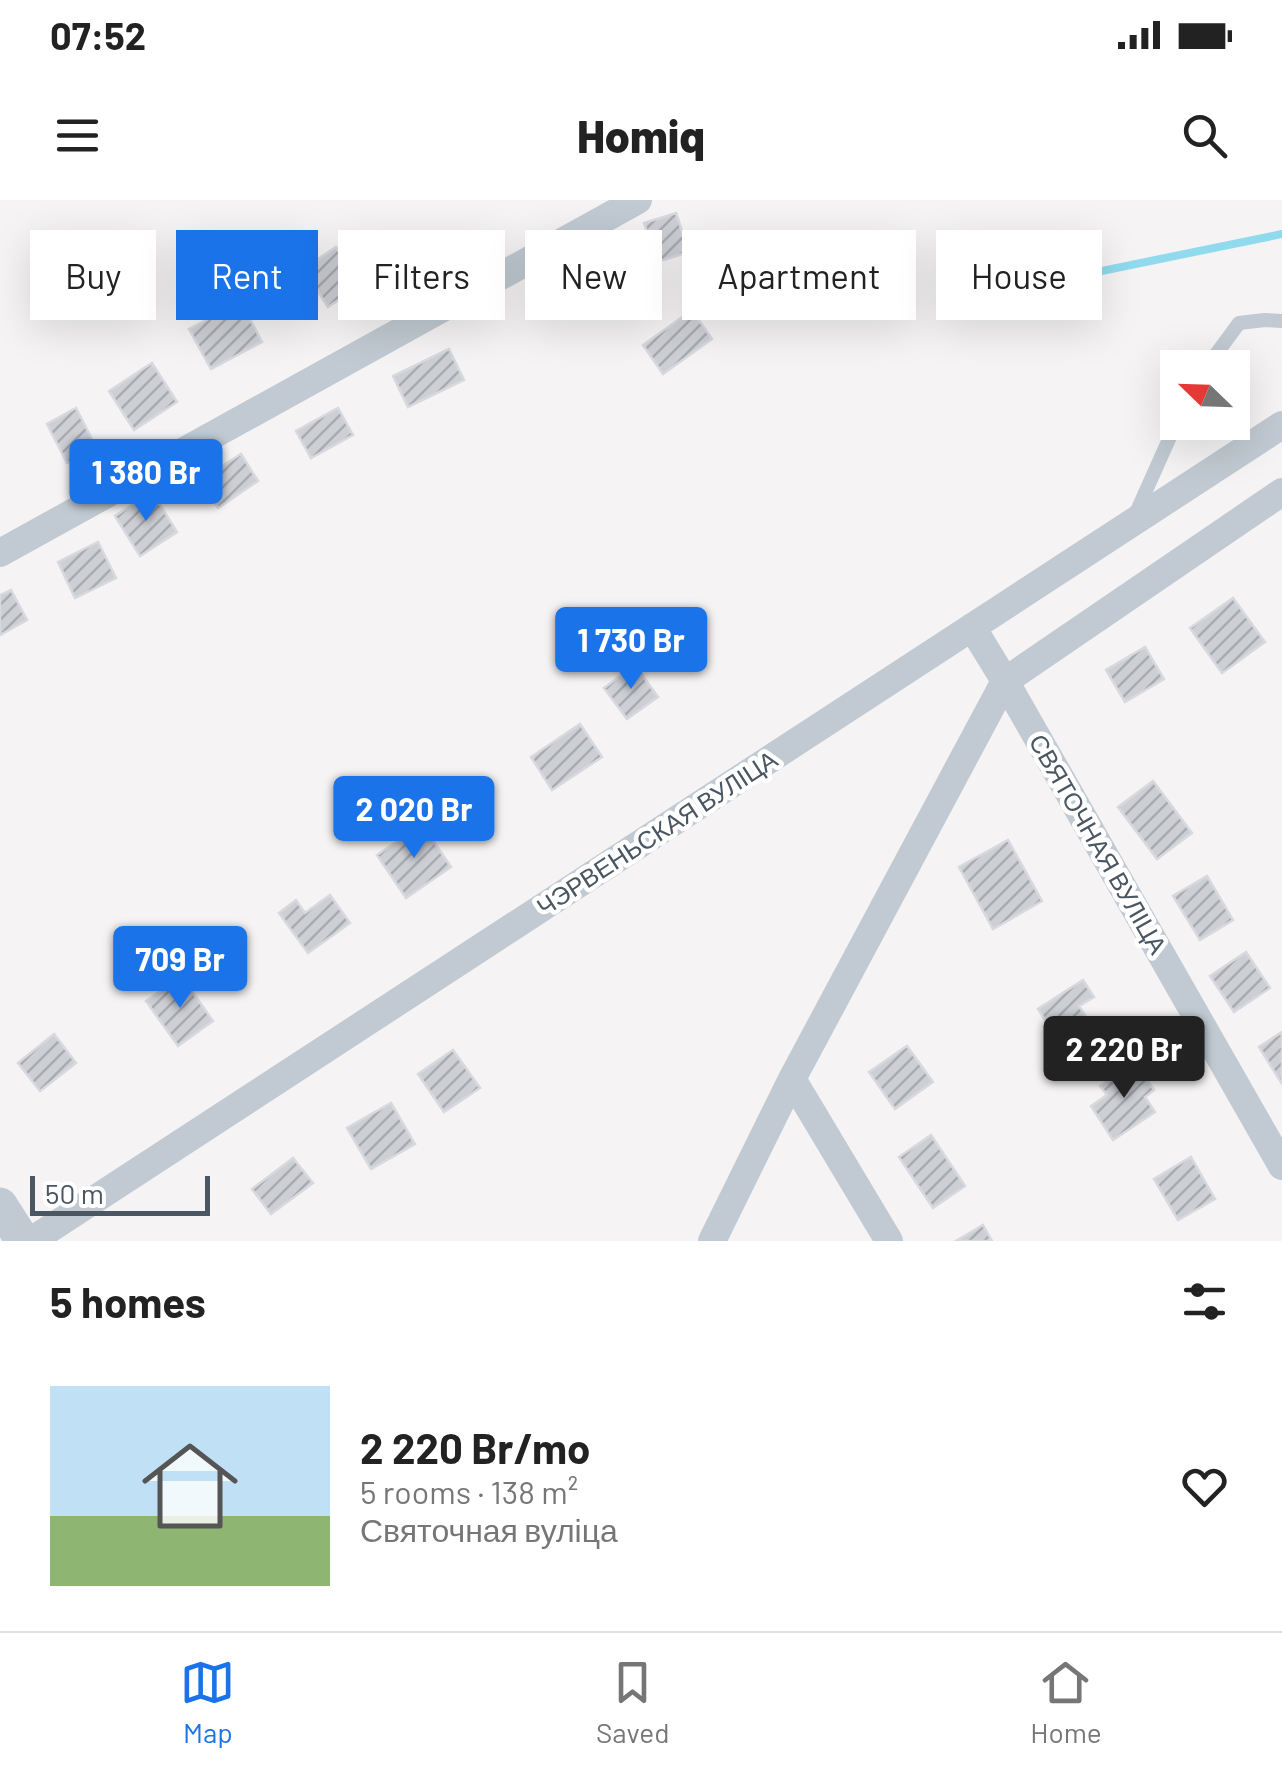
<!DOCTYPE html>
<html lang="en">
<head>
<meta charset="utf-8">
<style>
	body { margin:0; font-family:Barlow,sans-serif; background:#f6f6f6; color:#222; height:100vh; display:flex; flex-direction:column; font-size:38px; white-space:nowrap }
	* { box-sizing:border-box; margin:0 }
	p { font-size:32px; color:#767676 }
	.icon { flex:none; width:55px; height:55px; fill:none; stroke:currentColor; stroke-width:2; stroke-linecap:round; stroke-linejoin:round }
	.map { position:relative; height:1041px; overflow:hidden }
	.details { display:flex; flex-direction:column; background:#fff; flex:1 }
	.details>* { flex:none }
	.top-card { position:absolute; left:30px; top:30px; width:1222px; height:90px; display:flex; gap:20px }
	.needle { width:65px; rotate:293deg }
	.buttons { position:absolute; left:1160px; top:150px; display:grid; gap:20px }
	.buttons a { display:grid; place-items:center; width:90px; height:90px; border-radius:0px; background:#fff; box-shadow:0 10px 40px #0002; font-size:50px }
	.scale { position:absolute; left:30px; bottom:25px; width:180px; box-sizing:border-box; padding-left:10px; border:5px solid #4a5661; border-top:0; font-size:28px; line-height:35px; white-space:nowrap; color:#4a5661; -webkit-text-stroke:8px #fff; paint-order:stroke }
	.price { position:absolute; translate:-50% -85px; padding:0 22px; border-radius:10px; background:#1a73e8; color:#fff; font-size:32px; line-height:65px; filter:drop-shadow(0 2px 5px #0008) }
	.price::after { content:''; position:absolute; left:50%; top:60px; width:30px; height:22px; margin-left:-15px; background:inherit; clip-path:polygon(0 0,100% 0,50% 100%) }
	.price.current { background:#222; color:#fff }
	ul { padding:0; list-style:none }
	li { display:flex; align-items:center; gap:30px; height:250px; padding:0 50px }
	li span { display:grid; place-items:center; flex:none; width:280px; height:200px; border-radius:0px; color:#555 }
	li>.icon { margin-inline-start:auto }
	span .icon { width:120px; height:120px; fill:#fffc; stroke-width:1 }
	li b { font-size:42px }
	h2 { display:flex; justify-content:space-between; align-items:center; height:120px; padding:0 50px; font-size:42px }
	.tag { padding:0 35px; border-radius:0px; background:#fff; box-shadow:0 10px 40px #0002; font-size:35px; line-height:90px }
	.tag.current { background:#1a73e8; color:#fff }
	.status { display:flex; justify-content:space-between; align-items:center; height:70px; padding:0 50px; background:#fff; direction:ltr }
	.status svg { height:28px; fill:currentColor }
	header { display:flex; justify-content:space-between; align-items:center; height:130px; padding:0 50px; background:#fff; font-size:45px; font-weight:800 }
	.tabs { display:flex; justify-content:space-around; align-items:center; height:140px; border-top:2px solid #e0e0e0; background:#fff; font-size:28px; color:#767676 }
	.tabs a { display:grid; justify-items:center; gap:5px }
	.tabs .current { color:#1a73e8 }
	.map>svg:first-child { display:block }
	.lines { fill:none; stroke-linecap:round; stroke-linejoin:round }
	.stream { stroke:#90daee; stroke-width:8 }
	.building { fill:url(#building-hatch); stroke:#d7d9de; stroke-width:2.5 }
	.service { stroke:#c1cad2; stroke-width:14 }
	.minor { stroke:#c1cad2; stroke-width:28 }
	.tertiary { stroke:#c1cad2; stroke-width:35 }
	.labels { text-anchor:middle; stroke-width:9; stroke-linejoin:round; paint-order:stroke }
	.street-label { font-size:25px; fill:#4a5661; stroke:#fff }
</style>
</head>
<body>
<div class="status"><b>07:52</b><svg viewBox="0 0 49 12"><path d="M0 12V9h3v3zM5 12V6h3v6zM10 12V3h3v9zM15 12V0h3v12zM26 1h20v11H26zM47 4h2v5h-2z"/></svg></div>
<header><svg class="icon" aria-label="menu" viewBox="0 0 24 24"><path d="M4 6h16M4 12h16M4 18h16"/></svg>Homiq<svg class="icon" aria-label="search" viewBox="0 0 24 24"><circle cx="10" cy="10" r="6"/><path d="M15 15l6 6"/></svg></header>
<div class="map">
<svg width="1282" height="1041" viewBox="0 0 1282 1041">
	<defs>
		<pattern id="building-hatch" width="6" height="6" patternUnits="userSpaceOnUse" patternTransform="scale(2.5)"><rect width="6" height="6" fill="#cdcfd5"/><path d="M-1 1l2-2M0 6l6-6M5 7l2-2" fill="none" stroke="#a8abb0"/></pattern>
	</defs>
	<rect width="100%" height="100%" fill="#f5f3f3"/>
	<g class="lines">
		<path class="stream" d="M 965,99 L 1282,34"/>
	</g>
	<path class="building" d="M 676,13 L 689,52 L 657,62 L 644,23 Z
		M 832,38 L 845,104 L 799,113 L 786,47 Z
		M 336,47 L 361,85 L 328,107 L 303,69 Z
		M 241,102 L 262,142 L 211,169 L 189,129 Z
		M 692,110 L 712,139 L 663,174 L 643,145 Z
		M 449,149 L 464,180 L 408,207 L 393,176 Z
		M 152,163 L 177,202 L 134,230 L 109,191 Z
		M 76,208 L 96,247 L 67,263 L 47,224 Z
		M 338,208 L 353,235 L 311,258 L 296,231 Z
		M 241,254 L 258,281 L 218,308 L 200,280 Z
		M 152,292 L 177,332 L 140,356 L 115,316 Z
		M 98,342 L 116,378 L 75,398 L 58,362 Z
		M 11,390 L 27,420 L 0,435 L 0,395 Z
		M 1233,398 L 1265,442 L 1222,473 L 1190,428 Z
		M 1145,447 L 1164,479 L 1125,502 L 1106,470 Z
		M 635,465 L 658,497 L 627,519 L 604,488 Z
		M 580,524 L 602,557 L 552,590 L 531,557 Z
		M 1153,581 L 1192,633 L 1157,659 L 1118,607 Z
		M 422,624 L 451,667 L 406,698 L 377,655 Z
		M 1008,640 L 1042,701 L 993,729 L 959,667 Z
		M 1207,676 L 1233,720 L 1200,740 L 1173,696 Z
		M 330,695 L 350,723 L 308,753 L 279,713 L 296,700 L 305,713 Z
		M 1246,752 L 1270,788 L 1234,812 L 1210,776 Z
		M 181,776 L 213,821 L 178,846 L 146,801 Z
		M 1083,780 L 1094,797 L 1079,806 L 1092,826 L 1061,845 L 1038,809 Z
		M 1282,832 L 1282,884 L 1259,847 Z
		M 54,834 L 76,863 L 40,891 L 18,863 Z
		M 907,846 L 933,882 L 895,909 L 869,872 Z
		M 453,850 L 480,888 L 444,912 L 418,874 Z
		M 1135,862 L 1154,890 L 1145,897 L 1155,912 L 1113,940 L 1091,906 L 1107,895 L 1100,886 Z
		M 391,903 L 415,944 L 371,969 L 347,928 Z
		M 931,935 L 965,986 L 933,1008 L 899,957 Z
		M 1191,957 L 1215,999 L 1178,1020 L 1154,979 Z
		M 293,958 L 313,983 L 271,1014 L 252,989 Z
		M 983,1025 L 992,1041 L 956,1041 Z"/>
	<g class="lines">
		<path class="service" d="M 1206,168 L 1239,123 L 1265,120 L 1282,121
			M 1136,313 L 1178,219"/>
		<path class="minor" d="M 0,353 L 638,0
			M 972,427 L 1005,481 L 1282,966
			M 792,879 L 889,1041
			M 31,1041 L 1282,225
			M 712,1041 L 792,879 L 1005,481 L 1282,292"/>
		<path class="tertiary" d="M 0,1005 L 23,1041"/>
	</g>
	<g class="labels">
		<g class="street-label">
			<text transform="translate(657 633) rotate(-33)" y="9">ЧЭРВЕНЬСКАЯ ВУЛІЦА</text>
			<text transform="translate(1098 644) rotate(60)" y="9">СВЯТОЧНАЯ ВУЛІЦА</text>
		</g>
	</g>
</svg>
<div class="buttons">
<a><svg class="needle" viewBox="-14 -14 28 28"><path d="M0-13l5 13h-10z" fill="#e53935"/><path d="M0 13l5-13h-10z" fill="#767676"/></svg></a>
</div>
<div class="scale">50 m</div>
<b class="price" style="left:146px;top:324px">1 380 Br</b>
<b class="price" style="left:631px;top:492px">1 730 Br</b>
<b class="price" style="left:414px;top:661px">2 020 Br</b>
<b class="price" style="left:180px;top:811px">709 Br</b>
<b class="price current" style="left:1124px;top:901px">2 220 Br</b>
<div class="top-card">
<a class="tag">Buy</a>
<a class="tag current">Rent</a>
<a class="tag">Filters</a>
<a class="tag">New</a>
<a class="tag">Apartment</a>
<a class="tag">House</a>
</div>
</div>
<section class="details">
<h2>5 homes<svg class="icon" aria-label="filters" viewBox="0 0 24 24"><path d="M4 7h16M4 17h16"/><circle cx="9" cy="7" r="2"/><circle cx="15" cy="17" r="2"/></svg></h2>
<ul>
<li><span style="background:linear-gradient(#bfe0f5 65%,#8fb573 0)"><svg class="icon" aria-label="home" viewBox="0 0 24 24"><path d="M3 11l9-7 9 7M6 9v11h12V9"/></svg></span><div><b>2 220 Br/mo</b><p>5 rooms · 138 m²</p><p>Святочная вуліца</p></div><svg class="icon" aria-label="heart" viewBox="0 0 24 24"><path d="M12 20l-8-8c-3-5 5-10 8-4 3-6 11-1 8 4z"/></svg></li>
</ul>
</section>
<nav class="tabs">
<a class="current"><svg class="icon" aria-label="map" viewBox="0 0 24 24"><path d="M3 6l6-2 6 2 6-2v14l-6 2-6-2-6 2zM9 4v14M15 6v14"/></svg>Map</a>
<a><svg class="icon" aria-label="saved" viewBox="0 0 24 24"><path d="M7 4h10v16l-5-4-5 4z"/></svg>Saved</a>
<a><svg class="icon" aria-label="home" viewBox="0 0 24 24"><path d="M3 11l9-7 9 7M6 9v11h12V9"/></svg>Home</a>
</nav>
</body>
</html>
